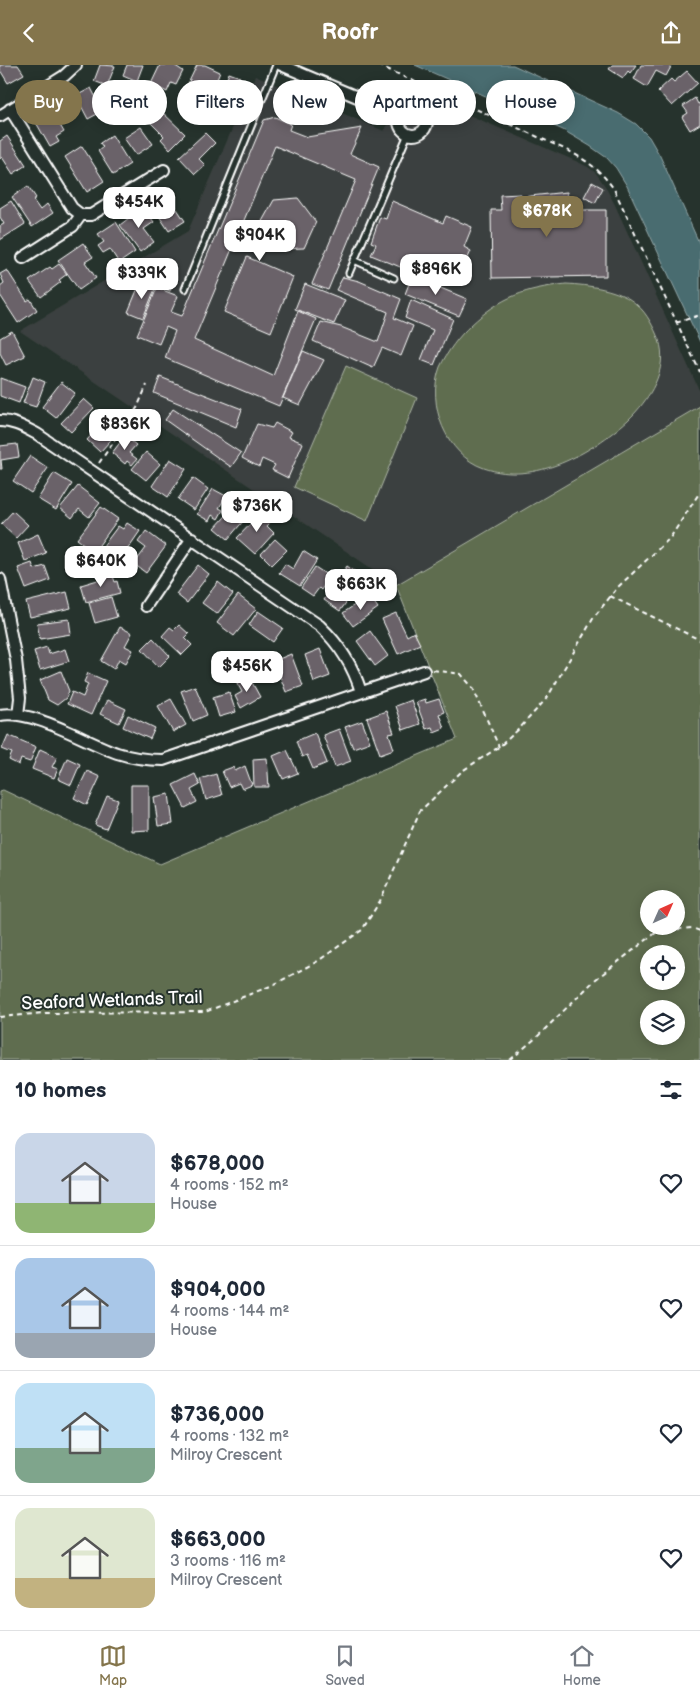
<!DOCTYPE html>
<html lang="en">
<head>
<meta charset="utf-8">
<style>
	body { margin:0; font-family:"Balsamiq Sans",sans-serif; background:#f2f2f3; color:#1f2937; height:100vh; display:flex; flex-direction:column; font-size:19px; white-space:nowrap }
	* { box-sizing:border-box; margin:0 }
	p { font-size:16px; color:#747a83 }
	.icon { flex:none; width:28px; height:28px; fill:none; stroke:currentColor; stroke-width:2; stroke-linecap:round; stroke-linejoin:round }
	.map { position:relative; height:995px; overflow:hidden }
	.side { display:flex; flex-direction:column; background:#fff; flex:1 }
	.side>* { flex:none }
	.banner { position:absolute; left:15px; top:15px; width:670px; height:45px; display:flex; gap:10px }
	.needle { width:32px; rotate:45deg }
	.fabs { position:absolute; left:640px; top:825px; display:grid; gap:10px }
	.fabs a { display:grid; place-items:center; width:45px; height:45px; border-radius:50%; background:#fff; box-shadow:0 2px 12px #0003; font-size:25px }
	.price { position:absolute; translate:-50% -42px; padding:0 11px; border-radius:10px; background:#fff; color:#222; font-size:16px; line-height:32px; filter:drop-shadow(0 1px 2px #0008) }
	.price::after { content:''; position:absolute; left:50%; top:30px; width:15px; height:11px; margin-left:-8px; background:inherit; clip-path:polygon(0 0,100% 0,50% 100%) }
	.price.on { background:#84754c; color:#fff }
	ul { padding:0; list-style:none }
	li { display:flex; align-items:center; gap:15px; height:125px; padding:0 15px }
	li+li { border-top:1px solid #e0e1e3 }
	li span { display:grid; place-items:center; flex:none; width:140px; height:100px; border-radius:15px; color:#555 }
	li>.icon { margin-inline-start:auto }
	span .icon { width:60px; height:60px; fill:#fffc; stroke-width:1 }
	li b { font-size:21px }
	h2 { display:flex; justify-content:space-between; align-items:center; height:60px; padding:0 15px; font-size:21px }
	.tag { padding:0 18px; border-radius:22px; background:#fff; box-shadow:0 2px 12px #0003; font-size:18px; line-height:45px }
	.tag.on { background:#84754c; color:#fff }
	header { display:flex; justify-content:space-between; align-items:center; height:65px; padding:0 15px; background:#84754c; color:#fff; font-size:22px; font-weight:600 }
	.dock { display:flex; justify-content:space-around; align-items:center; height:70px; border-top:1px solid #e0e1e3; background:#fff; font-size:14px; color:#747a83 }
	.dock a { display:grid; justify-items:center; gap:2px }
	.dock .on { color:#84754c }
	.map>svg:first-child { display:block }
	.built { fill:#3b413f }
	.green { fill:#5e6d4f; stroke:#aeb6a7; fill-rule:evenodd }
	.water { fill:#4a6c70; stroke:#92a7a9 }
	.building { fill:#6b6269; stroke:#fff }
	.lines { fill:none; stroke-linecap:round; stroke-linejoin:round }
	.service-casing { stroke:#fff; stroke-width:9 }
	.minor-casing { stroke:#fff; stroke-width:14 }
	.path { stroke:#fff; stroke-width:2; stroke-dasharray:5 4; stroke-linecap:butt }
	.service { stroke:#26332d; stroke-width:5 }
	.minor { stroke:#26332d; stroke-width:10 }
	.labels { text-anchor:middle; stroke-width:4; stroke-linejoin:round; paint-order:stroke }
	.street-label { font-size:18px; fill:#fff; stroke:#26332d }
</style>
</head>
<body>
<header><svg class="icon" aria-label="back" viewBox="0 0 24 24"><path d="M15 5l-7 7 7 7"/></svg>Roofr<svg class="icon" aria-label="share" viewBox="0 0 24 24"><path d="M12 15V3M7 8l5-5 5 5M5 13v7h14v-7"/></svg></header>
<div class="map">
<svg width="700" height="995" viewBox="0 0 700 995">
	<rect width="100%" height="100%" fill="#26332d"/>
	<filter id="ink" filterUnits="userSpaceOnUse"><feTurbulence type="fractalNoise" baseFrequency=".02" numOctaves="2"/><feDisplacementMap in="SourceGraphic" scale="10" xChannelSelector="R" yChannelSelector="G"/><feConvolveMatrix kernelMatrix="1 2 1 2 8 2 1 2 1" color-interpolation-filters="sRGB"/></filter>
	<g filter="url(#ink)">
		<path class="built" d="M 255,11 L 384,66 L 404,22 L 578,97 L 588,102 L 596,108 L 605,121 L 615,140 L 700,327 L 700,341 L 396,520 L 20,266 L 188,166 Z"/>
		<path class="green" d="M 566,219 C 587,220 621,224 637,240 C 647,248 654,263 659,275 C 669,304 649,335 628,355 C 591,388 535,421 484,403 C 446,390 426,339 440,302 C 447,287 459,271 471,260 C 502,231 525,224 566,219 Z
			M 346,301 L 417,333 L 367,456 L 294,422 Z
			M 700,341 L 700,995 L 0,995 L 0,726 L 3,725 L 160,799 L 457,674 L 396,520 ZM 649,834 L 676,834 L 676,861 L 649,861 ZM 649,889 L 676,889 L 676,916 L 649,916 ZM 649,944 L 676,944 L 676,971 L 649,971 Z"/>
		<path class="water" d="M 415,0 L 513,0 L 618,48 L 636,59 L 649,72 L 660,91 L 700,180 L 700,277 L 627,121 L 616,103 L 607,93 L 590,81 L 563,65 Z"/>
		<path class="building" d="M 0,0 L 18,0 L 24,9 L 8,18 L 0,5 Z
			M 100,0 L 115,1 L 107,21 L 94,16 Z
			M 127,0 L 143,0 L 137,16 L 123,10 Z
			M 160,0 L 174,0 L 183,6 L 176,20 L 171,18 L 167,27 L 151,19 Z
			M 197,0 L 205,0 L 220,7 L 216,17 L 213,16 L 203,38 L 183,29 Z
			M 612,0 L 636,0 L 630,8 L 628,6 L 623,13 L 609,4 Z
			M 641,0 L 672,0 L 666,11 L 656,6 L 647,22 L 634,14 Z
			M 687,6 L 698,18 L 672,41 L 658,26 L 671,14 L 674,17 Z
			M 229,8 L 240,12 L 238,17 L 243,18 L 234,41 L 219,35 Z
			M 91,23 L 103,46 L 88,54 L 76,31 Z
			M 695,33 L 698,39 L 700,38 L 700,59 L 690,65 L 682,52 L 688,48 L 683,41 Z
			M 51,45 L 64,67 L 56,72 L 59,77 L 50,82 L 34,54 Z
			M 160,45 L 185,69 L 170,84 L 161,74 L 164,71 L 149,56 Z
			M 275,52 L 291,59 L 289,65 L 307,72 L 362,63 L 350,89 L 379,102 L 328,225 L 312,219 L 356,115 L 275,81 L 194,275 L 273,311 L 298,246 L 316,254 L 279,341 L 165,293 L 175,266 L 166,262 L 159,279 L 137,270 L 157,223 L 178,231 L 171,247 L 182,251 L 264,55 Z
			M 141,62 L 153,79 L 136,90 L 124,73 Z
			M 205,68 L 215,78 L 199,94 L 205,100 L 195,109 L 179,92 Z
			M 112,70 L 130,99 L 113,110 L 98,86 L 103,82 L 100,78 Z
			M 7,71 L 26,100 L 13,109 L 2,92 L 0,94 L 0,76 Z
			M 82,81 L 104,116 L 87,127 L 65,92 Z
			M 592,117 L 603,123 L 595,138 L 584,132 Z
			M 28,121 L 36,133 L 33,135 L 40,145 L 47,139 L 53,148 L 32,162 L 12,132 Z
			M 567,127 L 567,134 L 577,134 L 578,145 L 606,145 L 606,211 L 492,213 L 491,145 L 501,145 L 500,130 L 521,129 L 521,132 Z
			M 167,129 L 185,156 L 169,166 L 151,139 Z
			M 298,133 L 316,157 L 304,183 L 276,184 L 260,160 L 274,135 Z
			M 11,136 L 25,159 L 0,175 L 0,161 L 4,159 L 0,152 L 0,143 Z
			M 392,136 L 443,158 L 446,151 L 472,162 L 464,182 L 471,186 L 459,213 L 449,209 L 448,211 L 442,209 L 437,217 L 371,190 L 376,179 L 371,177 L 380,152 L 386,154 Z
			M 143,142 L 154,157 L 144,164 L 154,177 L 140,187 L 120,160 Z
			M 116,157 L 135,187 L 119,198 L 110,184 L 103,188 L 98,181 L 104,177 L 98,169 Z
			M 83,178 L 93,192 L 85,197 L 96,213 L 79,225 L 58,195 Z
			M 247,192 L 293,212 L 271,267 L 224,247 Z
			M 59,199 L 67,209 L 59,215 L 61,217 L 41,232 L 29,216 L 50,202 L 52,204 Z
			M 152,203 L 176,211 L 170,226 L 147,218 Z
			M 7,205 L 27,236 L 30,234 L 37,245 L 18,258 L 0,230 L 0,221 L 4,218 L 0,209 Z
			M 412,211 L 467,234 L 459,251 L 405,229 Z
			M 343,212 L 359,216 L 401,234 L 394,253 L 413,261 L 401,291 L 382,283 L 373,303 L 313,276 L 321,257 L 341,262 L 378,277 L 388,247 L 336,225 Z
			M 140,218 L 155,224 L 143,253 L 128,247 Z
			M 305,219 L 345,235 L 334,259 L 295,244 Z
			M 411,235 L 453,254 L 434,300 L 421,295 L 433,265 L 405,253 Z
			M 12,266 L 25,291 L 6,300 L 0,288 L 0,273 Z
			M 303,286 L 324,295 L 300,340 L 283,333 Z
			M 33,312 L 45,317 L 36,342 L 23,338 Z
			M 160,312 L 242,344 L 236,362 L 154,328 Z
			M 0,313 L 25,322 L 19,338 L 0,331 Z
			M 61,317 L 75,328 L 56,353 L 42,342 Z
			M 84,334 L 94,343 L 71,367 L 61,358 Z
			M 173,344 L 241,388 L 231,402 L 165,355 Z
			M 106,354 L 119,366 L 100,387 L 87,375 Z
			M 275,358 L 292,367 L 289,372 L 303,378 L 288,413 L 272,405 L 275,400 L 262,394 L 259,402 L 242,393 L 257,359 L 272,363 Z
			M 125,371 L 136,380 L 129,388 L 137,394 L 132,400 L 127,396 L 125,399 L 112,388 Z
			M 17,379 L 19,392 L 1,395 L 2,404 L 0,404 L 0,381 Z
			M 146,387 L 160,399 L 146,415 L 132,404 Z
			M 30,391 L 48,403 L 31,428 L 13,416 Z
			M 170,394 L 186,404 L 168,432 L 152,421 Z
			M 54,408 L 72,419 L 56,445 L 38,434 Z
			M 193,413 L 208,424 L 194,445 L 178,434 Z
			M 78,421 L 100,438 L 89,452 L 79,444 L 72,453 L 60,443 Z
			M 213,424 L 226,431 L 219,443 L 223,445 L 218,454 L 212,450 L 209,456 L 197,449 Z
			M 101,442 L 118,454 L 94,487 L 77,474 Z
			M 233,443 L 245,454 L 228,474 L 215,463 Z
			M 13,446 L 28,460 L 16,473 L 1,459 Z
			M 270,447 L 275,453 L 267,461 L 274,468 L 255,489 L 237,473 L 260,449 L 265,452 Z
			M 127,458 L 140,466 L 118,498 L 100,485 L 118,461 L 123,464 Z
			M 146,466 L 166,481 L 146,508 L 134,499 L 146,483 L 138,477 Z
			M 38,469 L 46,488 L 25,496 L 18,478 Z
			M 275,474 L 287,485 L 272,500 L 261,489 Z
			M 303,486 L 317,495 L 300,521 L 279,508 L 285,499 L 293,504 Z
			M 32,498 L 34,504 L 45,501 L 50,515 L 26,524 L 18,503 Z
			M 198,500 L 209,509 L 187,538 L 176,529 Z
			M 347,501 L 364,513 L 340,546 L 324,535 Z
			M 315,502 L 330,512 L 321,525 L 319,523 L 313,531 L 301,523 Z
			M 112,508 L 115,517 L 117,516 L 120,528 L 86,537 L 81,520 L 101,514 L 100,512 Z
			M 218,517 L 233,529 L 217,549 L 202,538 Z
			M 67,527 L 71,543 L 30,552 L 26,537 Z
			M 238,530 L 256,544 L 234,571 L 217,558 Z
			M 369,530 L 378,543 L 353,561 L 343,548 Z
			M 111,532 L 117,552 L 95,558 L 89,538 Z
			M 258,546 L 283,563 L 273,577 L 249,560 Z
			M 396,548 L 407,571 L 414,567 L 420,579 L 398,589 L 382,554 Z
			M 69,554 L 71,569 L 40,574 L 37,558 Z
			M 179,560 L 189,569 L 185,573 L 192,580 L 182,590 L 162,571 L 170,562 L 174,565 Z
			M 120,562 L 132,568 L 125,581 L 133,585 L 126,598 L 119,594 L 114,604 L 101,596 Z
			M 370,566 L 388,591 L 375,601 L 357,576 Z
			M 153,573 L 170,591 L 159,602 L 142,584 Z
			M 47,582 L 49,589 L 65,584 L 69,596 L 40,605 L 34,586 Z
			M 320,584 L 330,611 L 314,617 L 305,590 Z
			M 291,589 L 303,621 L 286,627 L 274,596 Z
			M 61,606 L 69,626 L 66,633 L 57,640 L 48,635 L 40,615 Z
			M 88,608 L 106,616 L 91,650 L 67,639 L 72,627 L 83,632 L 88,619 L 84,617 Z
			M 249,612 L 260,632 L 241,643 L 235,631 L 242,627 L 237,618 Z
			M 195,621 L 207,650 L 193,656 L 181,626 Z
			M 229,627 L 236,647 L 219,652 L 213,632 Z
			M 171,634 L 186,660 L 173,667 L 158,641 Z
			M 425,634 L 426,638 L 439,634 L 444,647 L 439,649 L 444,663 L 434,667 L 432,662 L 426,664 L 416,637 Z
			M 107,635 L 126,644 L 119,658 L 100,649 Z
			M 411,635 L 420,659 L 403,665 L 395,641 Z
			M 386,646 L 394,668 L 389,669 L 394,684 L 380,689 L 367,653 Z
			M 128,650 L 155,663 L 150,674 L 123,662 Z
			M 362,656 L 370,677 L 353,683 L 345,662 Z
			M 339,664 L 351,696 L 335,702 L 323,670 Z
			M 315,668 L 327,698 L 313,704 L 307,690 L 302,692 L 296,676 Z
			M 8,670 L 36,682 L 30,697 L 21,694 L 19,700 L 9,695 L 12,688 L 2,684 Z
			M 40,684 L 57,692 L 52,702 L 58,704 L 54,713 L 32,704 Z
			M 287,685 L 298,708 L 283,714 L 273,691 Z
			M 67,693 L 80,699 L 71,720 L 58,714 Z
			M 267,693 L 269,722 L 254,722 L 253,694 Z
			M 245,701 L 252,720 L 242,724 L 239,718 L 229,722 L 222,706 L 233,702 L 235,706 Z
			M 87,706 L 100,712 L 87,740 L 74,733 Z
			M 195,709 L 200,720 L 191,725 L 197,737 L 185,743 L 173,720 Z
			M 216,709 L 222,730 L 206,735 L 200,714 Z
			M 131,720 L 149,720 L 149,765 L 131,766 Z
			M 169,729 L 173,759 L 158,761 L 154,732 Z
			M 107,731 L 118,735 L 106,764 L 95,760 Z"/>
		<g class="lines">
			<g class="service-casing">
				<path id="service" d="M 354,195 L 394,213
					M 349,208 L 408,69
					M 185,224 L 276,0"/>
			</g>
			<g class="minor-casing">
				<path id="minor" d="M 281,0 L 400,50
					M399 56a14 14 0 1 1 28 0a14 14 0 1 1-28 0Z
					M 10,44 L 72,143 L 81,150 L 91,150 L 164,105
					M 0,51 L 64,11 L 76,0
					M 23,193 L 73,161 L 81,150
					M 0,356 C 14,356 25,363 37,369 L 320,561 C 340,580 353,600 361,627
					M 0,514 L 16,595 L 20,633 L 18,650
					M 146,541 L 192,473
					M 0,650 C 33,644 85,677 117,688 C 132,693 148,695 163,695 L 424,606"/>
			</g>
			<path class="path" d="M 378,0 L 569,86 C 589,97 600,105 614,124 L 700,307
				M 676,258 L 700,250
				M 99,398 L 137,343 L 147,320
				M 610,531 L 700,575
				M 433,605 L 461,609 L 473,623 L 499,682
				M 0,952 L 45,948 L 205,947 L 273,920 L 318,896 L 362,865 L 380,836 L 420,746 L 462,706 L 499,682 L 519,664 L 547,633 L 594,552 L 618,522 L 670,473 L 700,427
				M 510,995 L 537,972 L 596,914 L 658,866 L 692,863 L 700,866"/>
			<use href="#service" class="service"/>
			<use href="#minor" class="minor"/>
		</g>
	</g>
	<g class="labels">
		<g class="street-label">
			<text transform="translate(112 935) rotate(-2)" y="6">Seaford Wetlands Trail</text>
		</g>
	</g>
</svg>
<div class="fabs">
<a><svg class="needle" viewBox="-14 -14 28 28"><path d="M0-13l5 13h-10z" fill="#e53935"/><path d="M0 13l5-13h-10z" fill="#747a83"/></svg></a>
<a><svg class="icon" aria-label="locate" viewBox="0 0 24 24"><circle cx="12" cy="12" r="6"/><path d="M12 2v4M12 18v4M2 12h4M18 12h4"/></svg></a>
<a><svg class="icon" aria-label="layers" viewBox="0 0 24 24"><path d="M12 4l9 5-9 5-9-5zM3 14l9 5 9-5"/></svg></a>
</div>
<b class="price" style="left:139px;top:164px">$454K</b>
<b class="price on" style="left:547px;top:173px">$678K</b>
<b class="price" style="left:260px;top:197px">$904K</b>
<b class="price" style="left:436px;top:231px">$896K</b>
<b class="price" style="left:142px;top:235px">$339K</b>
<b class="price" style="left:125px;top:386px">$836K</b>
<b class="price" style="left:257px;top:468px">$736K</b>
<b class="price" style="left:101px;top:523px">$640K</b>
<b class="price" style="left:361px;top:546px">$663K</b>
<b class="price" style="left:247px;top:628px">$456K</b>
<div class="banner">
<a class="tag on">Buy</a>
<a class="tag">Rent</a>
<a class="tag">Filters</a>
<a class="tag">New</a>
<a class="tag">Apartment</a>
<a class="tag">House</a>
</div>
</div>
<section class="side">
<h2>10 homes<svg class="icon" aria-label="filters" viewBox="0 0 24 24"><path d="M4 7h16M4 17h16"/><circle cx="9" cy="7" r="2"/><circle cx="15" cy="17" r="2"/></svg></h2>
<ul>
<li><span style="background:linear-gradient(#c9d6e8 70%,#8fb573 0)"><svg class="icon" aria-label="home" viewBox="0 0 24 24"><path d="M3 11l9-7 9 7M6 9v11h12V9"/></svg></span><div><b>$678,000</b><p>4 rooms · 152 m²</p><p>House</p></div><svg class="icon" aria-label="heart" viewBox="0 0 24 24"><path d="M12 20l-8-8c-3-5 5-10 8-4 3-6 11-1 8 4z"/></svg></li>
<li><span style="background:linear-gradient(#a9c7e8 75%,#9aa5b1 0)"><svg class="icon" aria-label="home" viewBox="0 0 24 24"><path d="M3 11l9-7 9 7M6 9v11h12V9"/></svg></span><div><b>$904,000</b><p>4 rooms · 144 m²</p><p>House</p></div><svg class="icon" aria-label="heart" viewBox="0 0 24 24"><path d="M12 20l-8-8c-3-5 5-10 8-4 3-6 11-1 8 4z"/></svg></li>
<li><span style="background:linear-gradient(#bfe0f5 65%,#7fa58c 0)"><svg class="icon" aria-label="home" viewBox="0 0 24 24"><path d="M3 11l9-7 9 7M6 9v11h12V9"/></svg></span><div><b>$736,000</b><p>4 rooms · 132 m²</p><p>Milroy Crescent</p></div><svg class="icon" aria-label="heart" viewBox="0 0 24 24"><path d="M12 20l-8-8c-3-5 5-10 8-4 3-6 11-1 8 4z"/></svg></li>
<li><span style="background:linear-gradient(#dfe7d0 70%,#c2b280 0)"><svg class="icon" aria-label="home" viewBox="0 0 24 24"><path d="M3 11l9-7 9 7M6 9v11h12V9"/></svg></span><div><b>$663,000</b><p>3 rooms · 116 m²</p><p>Milroy Crescent</p></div><svg class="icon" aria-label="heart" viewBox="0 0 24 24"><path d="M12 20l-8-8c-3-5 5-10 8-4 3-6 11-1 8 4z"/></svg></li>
</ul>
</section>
<nav class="dock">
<a class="on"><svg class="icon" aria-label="map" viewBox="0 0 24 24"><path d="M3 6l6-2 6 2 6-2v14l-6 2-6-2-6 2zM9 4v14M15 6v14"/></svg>Map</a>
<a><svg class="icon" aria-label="saved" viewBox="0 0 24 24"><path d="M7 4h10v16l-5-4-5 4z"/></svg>Saved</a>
<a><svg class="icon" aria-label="home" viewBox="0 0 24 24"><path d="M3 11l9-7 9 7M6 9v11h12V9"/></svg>Home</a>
</nav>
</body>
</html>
